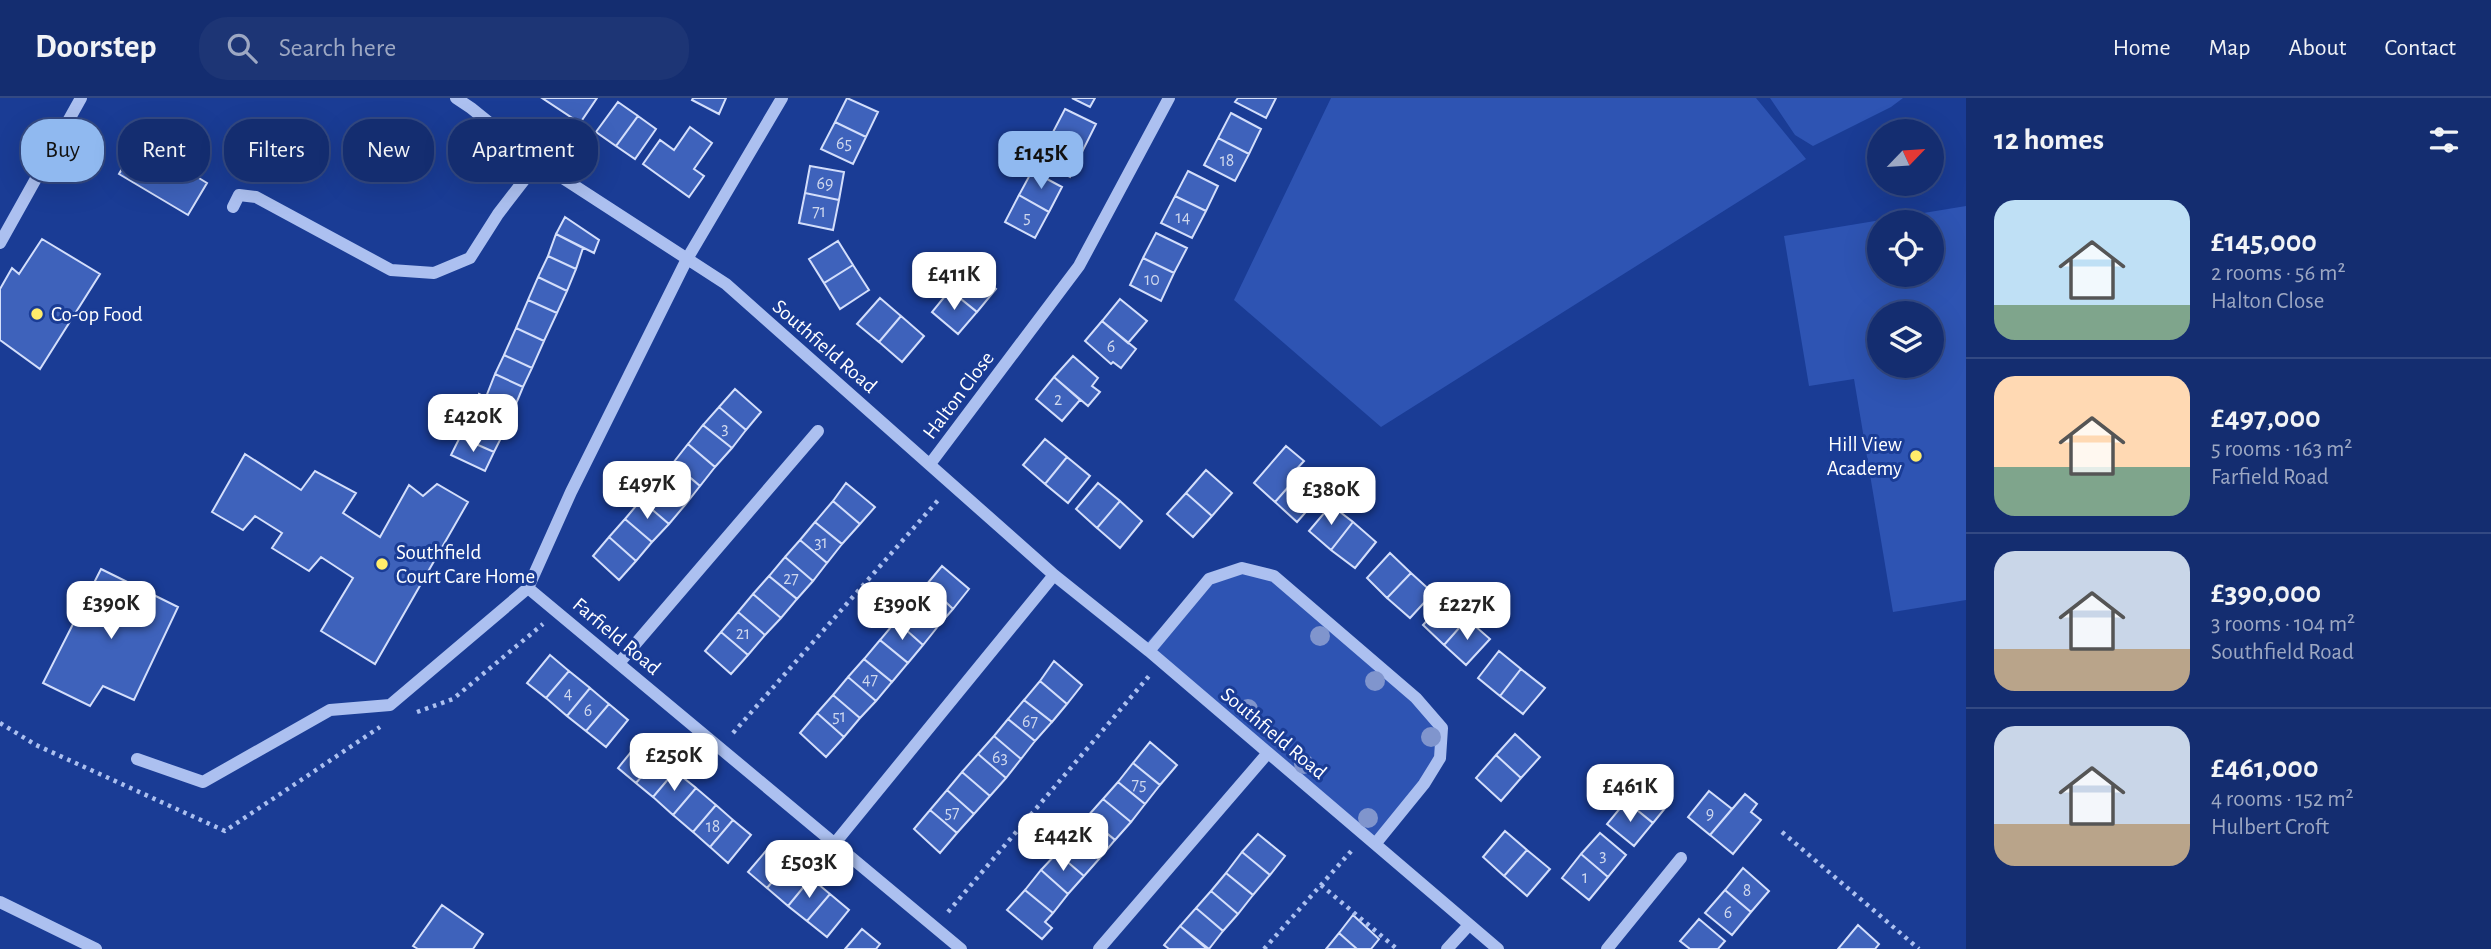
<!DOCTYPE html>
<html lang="en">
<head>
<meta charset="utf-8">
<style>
	body { margin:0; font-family:"Alegreya Sans",sans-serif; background:#1d3575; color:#f1f3f6; height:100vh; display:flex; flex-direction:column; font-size:26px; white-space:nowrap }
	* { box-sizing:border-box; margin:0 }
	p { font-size:23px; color:#9da8c3 }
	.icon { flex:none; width:38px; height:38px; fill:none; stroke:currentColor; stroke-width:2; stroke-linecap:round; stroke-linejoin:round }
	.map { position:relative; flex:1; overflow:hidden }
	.panel { display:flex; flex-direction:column; background:#142d70; width:525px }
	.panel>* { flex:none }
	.top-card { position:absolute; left:21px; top:21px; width:665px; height:63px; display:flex; gap:14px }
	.needle { width:46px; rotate:65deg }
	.tools { position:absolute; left:1867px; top:21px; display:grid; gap:14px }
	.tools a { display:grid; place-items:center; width:77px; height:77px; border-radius:50%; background:#142d70; box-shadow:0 7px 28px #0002,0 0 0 2px #334983; font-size:35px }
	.price { position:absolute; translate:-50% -60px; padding:0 16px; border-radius:14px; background:#fff; color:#222; font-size:23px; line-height:46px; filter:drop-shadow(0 2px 4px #0008) }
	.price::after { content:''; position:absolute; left:50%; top:42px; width:21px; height:16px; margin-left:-10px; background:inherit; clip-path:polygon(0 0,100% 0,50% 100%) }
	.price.on { background:#90b9f0; color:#111 }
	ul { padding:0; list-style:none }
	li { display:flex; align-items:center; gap:21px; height:175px; padding:0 28px }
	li+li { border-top:2px solid #334983 }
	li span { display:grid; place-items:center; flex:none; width:196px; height:140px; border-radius:21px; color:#555 }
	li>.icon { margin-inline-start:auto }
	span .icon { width:84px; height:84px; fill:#fffc; stroke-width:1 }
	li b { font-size:30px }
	h2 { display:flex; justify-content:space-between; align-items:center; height:84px; padding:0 28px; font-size:30px }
	.tag { padding:0 24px; border-radius:28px; background:#142d70; box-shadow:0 7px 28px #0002,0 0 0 2px #334983; font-size:24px; line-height:63px }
	.tag.on { background:#90b9f0; color:#111 }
	header { display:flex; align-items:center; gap:42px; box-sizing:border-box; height:98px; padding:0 35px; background:#142d70; border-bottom:2px solid #334983 }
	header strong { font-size:33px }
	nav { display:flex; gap:38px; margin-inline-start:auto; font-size:24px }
	.search { width:490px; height:63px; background:#1d3575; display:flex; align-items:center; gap:18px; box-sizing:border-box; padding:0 24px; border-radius:28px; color:#9da8c3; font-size:26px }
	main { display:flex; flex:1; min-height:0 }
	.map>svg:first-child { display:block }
	.green { fill:#2e54b3; fill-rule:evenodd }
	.building { fill:#3e62bb; stroke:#d3defb; stroke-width:2 }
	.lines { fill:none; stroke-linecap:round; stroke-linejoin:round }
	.path { stroke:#acc0f0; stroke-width:4.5; stroke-dasharray:3.5 5; stroke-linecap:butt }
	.minor { stroke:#acc0f0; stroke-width:12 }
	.tree { fill:#8095cd }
	.poi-dot { fill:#ffec6b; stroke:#1a3c95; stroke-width:2.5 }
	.labels { text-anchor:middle; stroke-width:6; stroke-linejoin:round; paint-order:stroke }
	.number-label { font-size:18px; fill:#cfd8ee }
	.poi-label { font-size:21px; fill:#fff; stroke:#1a3c95; text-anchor:start }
	.street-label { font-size:21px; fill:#fff; stroke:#1a3c95 }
</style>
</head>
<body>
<header>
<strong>Doorstep</strong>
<div class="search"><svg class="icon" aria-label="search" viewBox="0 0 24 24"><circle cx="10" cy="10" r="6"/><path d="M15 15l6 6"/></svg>Search here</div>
<nav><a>Home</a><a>Map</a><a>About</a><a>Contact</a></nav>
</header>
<main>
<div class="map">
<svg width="1966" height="851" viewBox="0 0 1966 851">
	<rect width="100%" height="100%" fill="#1a3c95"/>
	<path class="green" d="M 1331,0 L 1756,0 L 1806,61 L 1381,329 L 1234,202 Z
		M 1770,0 L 1903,0 L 1891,9 L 1813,48 L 1795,37 Z
		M 1966,108 L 1966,502 L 1893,514 L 1854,281 L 1809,288 L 1784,138 ZM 1880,124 L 1932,124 L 1932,177 L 1880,177 ZM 1880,215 L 1932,215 L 1932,268 L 1880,268 Z
		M 1242,470 L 1274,478 L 1442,630 L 1440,660 L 1376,745 L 1145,546 L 1209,481 Z"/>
	<path class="building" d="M 542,0 L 597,0 L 580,25 Z
		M 693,0 L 726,0 L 719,16 L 692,2 Z
		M 847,0 L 878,14 L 866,39 L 835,24 Z
		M 1072,0 L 1095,0 L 1090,9 Z
		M 1238,0 L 1276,0 L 1266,20 L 1235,4 Z
		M 618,4 L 638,18 L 616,48 L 596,34 Z
		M 1065,11 L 1096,26 L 1083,52 L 1052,36 Z
		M 1231,15 L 1261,31 L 1249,56 L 1218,40 Z
		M 638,18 L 656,31 L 635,61 L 616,48 Z
		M 150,23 L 201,53 L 189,74 L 207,85 L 188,117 L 119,76 Z
		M 835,24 L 866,39 L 853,66 L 821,51 Z
		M 690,29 L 712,45 L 694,71 L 704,78 L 689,99 L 643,66 L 660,42 L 674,52 Z
		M 1052,36 L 1083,52 L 1070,79 L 1039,63 Z
		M 1218,40 L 1249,56 L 1235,83 L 1204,67 Z
		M 810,68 L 844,74 L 839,102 L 805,95 Z
		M 1032,73 L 1062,89 L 1049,114 L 1019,97 Z
		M 1188,73 L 1218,88 L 1206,113 L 1175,98 Z
		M 805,95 L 839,102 L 833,132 L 799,125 Z
		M 1019,97 L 1049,114 L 1035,140 L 1005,124 Z
		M 1175,98 L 1206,113 L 1192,140 L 1161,125 Z
		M 565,119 L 599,142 L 594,155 L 556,136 Z
		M 1156,135 L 1187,150 L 1174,175 L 1143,160 Z
		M 556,136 L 583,150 L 576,171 L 548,158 Z
		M 42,141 L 100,176 L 40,271 L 0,242 L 0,191 L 12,170 L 19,176 Z
		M 838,143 L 853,167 L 824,185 L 809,161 Z
		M 548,158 L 576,171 L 567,193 L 538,179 Z
		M 1143,160 L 1174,175 L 1161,203 L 1130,187 Z
		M 853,167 L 869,192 L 840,211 L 824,185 Z
		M 969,169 L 996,191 L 977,214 L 950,192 Z
		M 538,179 L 567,193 L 557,215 L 528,202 Z
		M 950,192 L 977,214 L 958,236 L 932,214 Z
		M 880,200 L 901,218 L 879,244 L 857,226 Z
		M 1120,201 L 1147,223 L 1128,245 L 1102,223 Z
		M 528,202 L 557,215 L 544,243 L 516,230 Z
		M 901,218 L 924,238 L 902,264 L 879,244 Z
		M 1102,223 L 1136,251 L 1121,270 L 1113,264 L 1111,266 L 1085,243 Z
		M 516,230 L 544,243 L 532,270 L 504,257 Z
		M 504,257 L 532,270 L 523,289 L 495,276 Z
		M 1073,258 L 1098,280 L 1092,288 L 1100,294 L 1088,308 L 1054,279 Z
		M 495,276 L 523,289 L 513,313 L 486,299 Z
		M 1054,279 L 1080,302 L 1062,323 L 1036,301 Z
		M 735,291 L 761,314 L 746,332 L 719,309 Z
		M 479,296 L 513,313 L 504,334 L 470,318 Z
		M 719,309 L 746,332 L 732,350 L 703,327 Z
		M 470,318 L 504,334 L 494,354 L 460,339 Z
		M 703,327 L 732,350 L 715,369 L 688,346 Z
		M 460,339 L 494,354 L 485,373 L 451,357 Z
		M 1045,341 L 1067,359 L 1045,386 L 1023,367 Z
		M 688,346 L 715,369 L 700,388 L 673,365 Z
		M 1286,348 L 1304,363 L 1293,375 L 1298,378 L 1275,404 L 1254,385 Z
		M 245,356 L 301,392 L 315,373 L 356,395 L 343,415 L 380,439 L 409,387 L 423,398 L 437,386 L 468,404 L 375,566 L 321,533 L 353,480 L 321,459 L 309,473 L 272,450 L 282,435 L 255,418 L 243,432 L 212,414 Z
		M 1067,359 L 1090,378 L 1068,405 L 1045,386 Z
		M 673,365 L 700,388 L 685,407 L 657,383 Z
		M 1206,372 L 1232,395 L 1212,418 L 1186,395 Z
		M 1298,378 L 1320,398 L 1297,424 L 1275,404 Z
		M 657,383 L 685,407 L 669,426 L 641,402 Z
		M 846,385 L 875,409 L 860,426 L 833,403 Z
		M 1098,385 L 1120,403 L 1097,430 L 1076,411 Z
		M 1186,395 L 1212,418 L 1193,439 L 1167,416 Z
		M 641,402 L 669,426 L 652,444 L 625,421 Z
		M 833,403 L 860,426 L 842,446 L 815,424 Z
		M 1120,403 L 1142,423 L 1120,450 L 1097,430 Z
		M 1331,407 L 1353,424 L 1331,452 L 1309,433 Z
		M 625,421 L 652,444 L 636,463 L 609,439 Z
		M 815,424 L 842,446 L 827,465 L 800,442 Z
		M 1353,424 L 1376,444 L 1355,470 L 1331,452 Z
		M 609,439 L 636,463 L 619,482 L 593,458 Z
		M 800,442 L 827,465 L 813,483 L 785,459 Z
		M 1390,455 L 1411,475 L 1387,500 L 1367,480 Z
		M 785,459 L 813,483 L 797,501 L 769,478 Z
		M 942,468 L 969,491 L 953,511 L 927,486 Z
		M 101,471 L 178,509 L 134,602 L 103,588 L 90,608 L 43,585 Z
		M 1411,475 L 1433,495 L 1410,520 L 1387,500 Z
		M 769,478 L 797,501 L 781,520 L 753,496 Z
		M 927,486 L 953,511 L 939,527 L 912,505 Z
		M 1453,494 L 1471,510 L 1464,518 L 1467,521 L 1444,547 L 1423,527 Z
		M 753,496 L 781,520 L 765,537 L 738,514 Z
		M 912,505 L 939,527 L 923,547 L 896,523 Z
		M 738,514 L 765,537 L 748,557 L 721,534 Z
		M 1467,521 L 1490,541 L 1466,567 L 1444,547 Z
		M 896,523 L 923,547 L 908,565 L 880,542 Z
		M 721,534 L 748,557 L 731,576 L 705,553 Z
		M 880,542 L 908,565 L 892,584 L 864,561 Z
		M 1499,553 L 1521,571 L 1500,598 L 1478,580 Z
		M 550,557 L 569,573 L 546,600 L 527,585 Z
		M 864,561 L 892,584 L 876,603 L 848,579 Z
		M 1054,563 L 1082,587 L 1067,606 L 1040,583 Z
		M 1521,571 L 1545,590 L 1523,616 L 1500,598 Z
		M 569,573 L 590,590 L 567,618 L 546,600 Z
		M 848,579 L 876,603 L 860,620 L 833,597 Z
		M 1040,583 L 1067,606 L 1052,624 L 1024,602 Z
		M 590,590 L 609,606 L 586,633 L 567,618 Z
		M 833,597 L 860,620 L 844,639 L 817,615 Z
		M 1024,602 L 1052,624 L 1035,643 L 1008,621 Z
		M 609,606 L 628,622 L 606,649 L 586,633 Z
		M 817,615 L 844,639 L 826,659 L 800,635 Z
		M 1008,621 L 1035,643 L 1021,661 L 994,638 Z
		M 1515,636 L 1540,659 L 1521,680 L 1496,657 Z
		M 994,638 L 1021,661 L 1006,680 L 978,656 Z
		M 640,643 L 659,658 L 636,685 L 618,670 Z
		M 1150,644 L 1177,667 L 1160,687 L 1133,665 Z
		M 978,656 L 1006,680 L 990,698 L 962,674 Z
		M 1496,657 L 1521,680 L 1501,703 L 1476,680 Z
		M 659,658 L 675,673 L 653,699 L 636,685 Z
		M 1133,665 L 1160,687 L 1145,706 L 1118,684 Z
		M 675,673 L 696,690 L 673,717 L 653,699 Z
		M 962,674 L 990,698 L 974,716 L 947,692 Z
		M 1645,681 L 1671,703 L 1653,725 L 1626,703 Z
		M 1118,684 L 1145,706 L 1131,724 L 1103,701 Z
		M 696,690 L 716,707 L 693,734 L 673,717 Z
		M 947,692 L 974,716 L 957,735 L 930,712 Z
		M 1709,693 L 1732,711 L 1710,737 L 1688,719 Z
		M 1745,696 L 1757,706 L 1751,714 L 1761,722 L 1733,756 L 1710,737 Z
		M 1103,701 L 1131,724 L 1115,742 L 1087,719 Z
		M 1626,703 L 1653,725 L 1634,748 L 1607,726 Z
		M 716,707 L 733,722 L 710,749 L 693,734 Z
		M 930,712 L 957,735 L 940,755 L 914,731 Z
		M 1087,719 L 1115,742 L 1099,761 L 1072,737 Z
		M 733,722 L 751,737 L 728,765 L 710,749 Z
		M 1505,733 L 1527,752 L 1504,778 L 1483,759 Z
		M 1600,735 L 1626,757 L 1608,779 L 1581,756 Z
		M 1258,736 L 1285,758 L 1270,777 L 1242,754 Z
		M 1072,737 L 1099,761 L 1084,778 L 1057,755 Z
		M 771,747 L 790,763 L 767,790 L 748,774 Z
		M 1527,752 L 1550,771 L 1527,798 L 1504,778 Z
		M 1242,754 L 1270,777 L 1253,797 L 1226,775 Z
		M 1057,755 L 1084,778 L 1068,796 L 1041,772 Z
		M 1581,756 L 1608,779 L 1589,802 L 1562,780 Z
		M 790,763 L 811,780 L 788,808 L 767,790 Z
		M 1743,770 L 1769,793 L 1751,814 L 1725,792 Z
		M 1041,772 L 1068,796 L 1053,815 L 1025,792 Z
		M 1226,775 L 1253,797 L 1238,816 L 1211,793 Z
		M 811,780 L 830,796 L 807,823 L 788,808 Z
		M 1025,792 L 1053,815 L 1045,824 L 1052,830 L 1042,841 L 1007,812 Z
		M 1725,792 L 1751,814 L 1732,837 L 1705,815 Z
		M 1211,793 L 1238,816 L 1223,833 L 1196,810 Z
		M 830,796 L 849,812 L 827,839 L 807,823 Z
		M 442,807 L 483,836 L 473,851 L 418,851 L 413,848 Z
		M 1196,810 L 1223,833 L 1209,851 L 1180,828 Z
		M 1353,817 L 1379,841 L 1371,851 L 1357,851 L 1339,835 Z
		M 1699,821 L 1725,843 L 1718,851 L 1690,851 L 1680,843 Z
		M 1858,827 L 1879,846 L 1875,851 L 1838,851 Z
		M 1180,828 L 1207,851 L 1169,851 L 1164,847 Z
		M 862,831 L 880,846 L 876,851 L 845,851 Z
		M 1339,835 L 1357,851 L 1326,851 Z"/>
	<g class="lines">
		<path class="path" d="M 417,614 L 453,601 L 543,526
			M 0,625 L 36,647 L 225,733 L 380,629
			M 733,635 L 940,400
			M 1782,734 L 1919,851
			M 1321,787 L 1397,851
			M 948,814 L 1149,578
			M 1264,851 L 1353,751"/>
		<path class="minor" d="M 456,0 L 471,10 L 538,64 L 726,186 L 1054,477 L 1149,553 L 1498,851
			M 782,0 L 687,161 L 571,394 L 528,490 L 961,851
			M 233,109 L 239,97 L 256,99 L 391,172 L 434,175 L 470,160 L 498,116 L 538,64
			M 0,145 L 81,0
			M 930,366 L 1079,168 L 1169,0
			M 1149,553 L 1209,481 L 1242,470 L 1274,478 L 1416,600 L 1442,630 L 1440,660 L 1424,686 L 1376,745
			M 619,565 L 818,333
			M 137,661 L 203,684 L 330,612 L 390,607 L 528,490
			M 835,745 L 1054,477
			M 0,804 L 96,851
			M 1099,851 L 1267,656
			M 1447,851 L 1469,827
			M 1607,851 L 1681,760"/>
	</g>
	<g class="tree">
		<circle cx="1320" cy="538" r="10"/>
		<circle cx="1375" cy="583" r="10"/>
		<circle cx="1248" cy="611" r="10"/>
		<circle cx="1431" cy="639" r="10"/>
		<circle cx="1304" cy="666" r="10"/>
		<circle cx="1368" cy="720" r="10"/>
	</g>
	<g class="poi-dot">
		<circle cx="37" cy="216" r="7"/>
		<circle cx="1916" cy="358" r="7"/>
		<circle cx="382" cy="466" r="7"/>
	</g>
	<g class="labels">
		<g class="number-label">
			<text x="844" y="51">65</text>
			<text x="1227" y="68">18</text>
			<text x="825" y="91">69</text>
			<text x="819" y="119">71</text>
			<text x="1027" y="125">5</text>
			<text x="1183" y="125">14</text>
			<text x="1152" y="187">10</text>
			<text x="1111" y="254">6</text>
			<text x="1058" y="307">2</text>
			<text x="725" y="336">3</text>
			<text x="821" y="450">31</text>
			<text x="791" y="486">27</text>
			<text x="743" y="541">21</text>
			<text x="870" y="587">47</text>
			<text x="568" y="601">4</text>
			<text x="588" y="618">6</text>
			<text x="839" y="624">51</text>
			<text x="1030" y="629">67</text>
			<text x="1000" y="665">63</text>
			<text x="1139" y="692">75</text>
			<text x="952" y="720">57</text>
			<text x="1710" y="721">9</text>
			<text x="713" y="734">18</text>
			<text x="1603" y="763">3</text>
			<text x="1585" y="785">1</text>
			<text x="1747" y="798">8</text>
			<text x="1728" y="820">6</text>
		</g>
		<g class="poi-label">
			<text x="51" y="223">Co-op Food</text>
			<text x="1902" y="353" text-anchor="end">Hill View<tspan x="1902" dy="24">Academy</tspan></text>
			<text x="396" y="461">Southfield<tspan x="396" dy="24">Court Care Home</tspan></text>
		</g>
		<g class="street-label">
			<text transform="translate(825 248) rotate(41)" y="7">Southfield Road</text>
			<text transform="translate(958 297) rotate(-53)" y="7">Halton Close</text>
			<text transform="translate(617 538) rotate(40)" y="7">Farfield Road</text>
			<text transform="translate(1274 635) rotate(40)" y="7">Southfield Road</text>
		</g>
	</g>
</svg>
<div class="tools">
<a><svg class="needle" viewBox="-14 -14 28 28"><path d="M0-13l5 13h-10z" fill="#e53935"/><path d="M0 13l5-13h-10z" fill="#9da8c3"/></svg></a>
<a><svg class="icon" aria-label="locate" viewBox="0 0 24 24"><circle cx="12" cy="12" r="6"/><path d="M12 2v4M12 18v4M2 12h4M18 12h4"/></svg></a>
<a><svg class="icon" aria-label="layers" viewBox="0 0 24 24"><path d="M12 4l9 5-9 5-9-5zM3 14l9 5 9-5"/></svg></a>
</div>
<b class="price on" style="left:1041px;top:93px">£145K</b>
<b class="price" style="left:954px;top:214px">£411K</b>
<b class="price" style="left:473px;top:356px">£420K</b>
<b class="price" style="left:647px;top:423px">£497K</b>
<b class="price" style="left:1331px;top:429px">£380K</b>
<b class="price" style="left:111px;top:543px">£390K</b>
<b class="price" style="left:902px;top:544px">£390K</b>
<b class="price" style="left:1467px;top:544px">£227K</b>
<b class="price" style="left:674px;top:695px">£250K</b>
<b class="price" style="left:1630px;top:726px">£461K</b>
<b class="price" style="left:1063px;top:775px">£442K</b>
<b class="price" style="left:809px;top:802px">£503K</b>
<div class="top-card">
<a class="tag on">Buy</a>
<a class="tag">Rent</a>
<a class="tag">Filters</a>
<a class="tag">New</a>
<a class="tag">Apartment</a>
</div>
</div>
<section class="panel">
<h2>12 homes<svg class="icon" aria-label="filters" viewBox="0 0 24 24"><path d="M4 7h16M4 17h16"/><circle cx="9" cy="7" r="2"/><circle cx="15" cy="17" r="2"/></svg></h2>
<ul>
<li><span style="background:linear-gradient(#bfe0f5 75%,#7fa58c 0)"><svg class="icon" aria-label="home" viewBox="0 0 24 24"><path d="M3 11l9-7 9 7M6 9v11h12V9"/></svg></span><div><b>£145,000</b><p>2 rooms · 56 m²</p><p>Halton Close</p></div></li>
<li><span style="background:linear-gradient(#ffd9b3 65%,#7fa58c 0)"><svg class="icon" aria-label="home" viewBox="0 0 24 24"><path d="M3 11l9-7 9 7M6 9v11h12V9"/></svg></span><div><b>£497,000</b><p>5 rooms · 163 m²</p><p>Farfield Road</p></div></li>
<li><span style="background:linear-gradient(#c9d6e8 70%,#b9a48a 0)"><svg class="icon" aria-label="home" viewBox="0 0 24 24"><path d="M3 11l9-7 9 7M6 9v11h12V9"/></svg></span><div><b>£390,000</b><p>3 rooms · 104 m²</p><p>Southfield Road</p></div></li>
<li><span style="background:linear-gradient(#c9d6e8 70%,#b9a48a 0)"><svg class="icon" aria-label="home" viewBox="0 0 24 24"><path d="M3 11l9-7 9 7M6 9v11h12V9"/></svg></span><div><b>£461,000</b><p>4 rooms · 152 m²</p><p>Hulbert Croft</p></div></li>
</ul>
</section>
</main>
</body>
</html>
